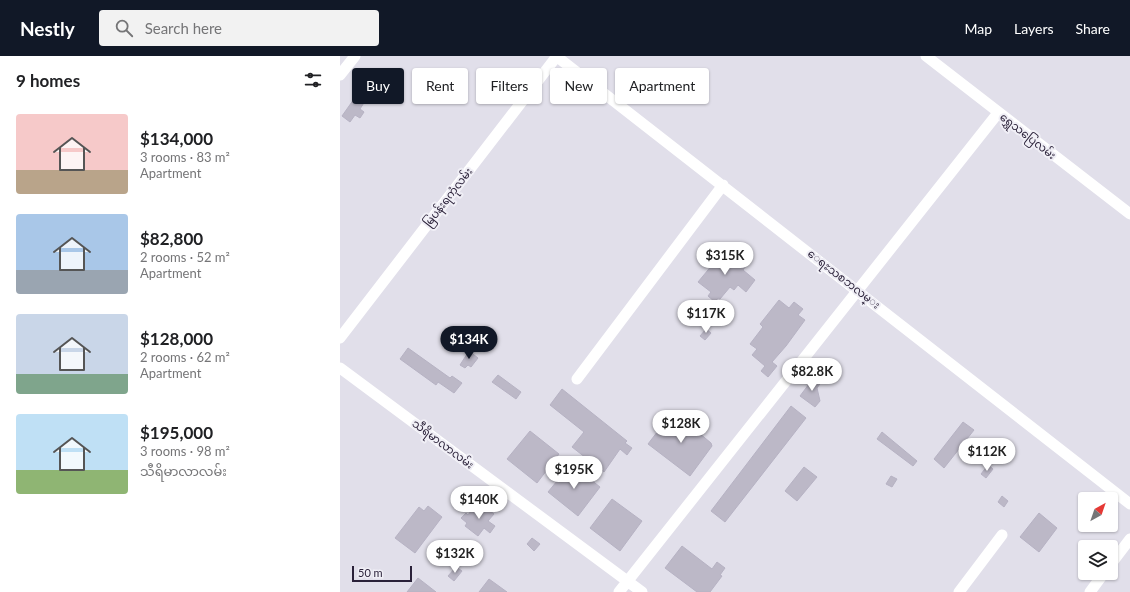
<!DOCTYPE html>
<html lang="en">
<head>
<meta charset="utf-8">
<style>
	body { margin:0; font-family:Lato,"Noto Sans Myanmar",sans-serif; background:#f2f2f2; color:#202124; height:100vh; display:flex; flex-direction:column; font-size:15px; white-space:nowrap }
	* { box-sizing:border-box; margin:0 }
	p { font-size:13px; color:#757577 }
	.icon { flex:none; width:22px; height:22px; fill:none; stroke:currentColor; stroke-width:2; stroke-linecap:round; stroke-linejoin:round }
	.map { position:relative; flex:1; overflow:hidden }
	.details { display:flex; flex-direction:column; background:#fff; width:340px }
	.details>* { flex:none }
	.guide { position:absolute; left:12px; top:12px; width:380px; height:36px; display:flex; gap:8px }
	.needle { width:26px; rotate:40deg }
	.controls { position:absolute; left:738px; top:436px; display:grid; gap:8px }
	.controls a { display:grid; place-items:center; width:40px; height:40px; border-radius:4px; background:#fff; box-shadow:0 1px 3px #0004; font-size:20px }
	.scale { position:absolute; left:12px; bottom:10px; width:60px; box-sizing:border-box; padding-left:4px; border:2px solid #2a2139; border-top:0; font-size:11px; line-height:14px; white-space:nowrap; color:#2a2139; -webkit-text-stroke:3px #f0eff6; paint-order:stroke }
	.price { position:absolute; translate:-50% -34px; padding:0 9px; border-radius:14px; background:#fff; color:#222; font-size:13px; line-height:26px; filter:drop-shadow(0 1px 2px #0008) }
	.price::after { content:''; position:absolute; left:50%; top:24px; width:12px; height:9px; margin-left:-6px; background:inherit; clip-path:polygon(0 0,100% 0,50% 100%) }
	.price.selected { background:#111827; color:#fff }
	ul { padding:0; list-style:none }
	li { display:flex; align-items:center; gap:12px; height:100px; padding:0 16px }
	li span { display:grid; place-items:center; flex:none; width:112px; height:80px; border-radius:4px; color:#555 }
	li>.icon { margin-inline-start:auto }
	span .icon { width:48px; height:48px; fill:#fffc; stroke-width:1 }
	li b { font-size:17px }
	h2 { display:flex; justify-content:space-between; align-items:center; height:48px; padding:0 16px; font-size:17px }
	.tag { padding:0 14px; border-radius:4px; background:#fff; box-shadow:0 1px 3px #0004; font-size:14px; line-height:36px }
	.tag.selected { background:#111827; color:#fff }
	header { display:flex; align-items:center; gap:24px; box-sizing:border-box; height:56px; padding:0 20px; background:#111827; color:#fff }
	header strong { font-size:19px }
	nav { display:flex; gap:22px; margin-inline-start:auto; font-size:14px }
	.search { width:280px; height:36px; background:#f2f2f2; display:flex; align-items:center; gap:10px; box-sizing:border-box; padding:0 14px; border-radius:4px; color:#757577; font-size:15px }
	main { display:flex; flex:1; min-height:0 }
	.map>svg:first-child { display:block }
	.building { fill:#bcb8c7; stroke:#b6b2c3 }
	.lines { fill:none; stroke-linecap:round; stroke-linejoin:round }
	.minor { stroke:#fff; stroke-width:11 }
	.labels { text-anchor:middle; stroke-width:4; stroke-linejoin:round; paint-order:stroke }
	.street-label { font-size:11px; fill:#2a2139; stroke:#f0eff6 }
</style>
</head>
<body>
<header>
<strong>Nestly</strong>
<div class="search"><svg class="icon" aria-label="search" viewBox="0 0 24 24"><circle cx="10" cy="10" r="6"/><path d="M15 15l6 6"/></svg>Search here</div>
<nav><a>Map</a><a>Layers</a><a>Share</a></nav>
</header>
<main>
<section class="details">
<h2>9 homes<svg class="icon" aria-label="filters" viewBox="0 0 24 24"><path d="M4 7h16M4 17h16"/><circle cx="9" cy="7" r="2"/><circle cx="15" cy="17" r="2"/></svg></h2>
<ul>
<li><span style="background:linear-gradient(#f6c9c9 70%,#b9a48a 0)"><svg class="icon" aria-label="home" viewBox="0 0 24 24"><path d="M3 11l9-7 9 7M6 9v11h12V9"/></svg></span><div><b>$134,000</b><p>3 rooms · 83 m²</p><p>Apartment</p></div></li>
<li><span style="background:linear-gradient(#a9c7e8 70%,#9aa5b1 0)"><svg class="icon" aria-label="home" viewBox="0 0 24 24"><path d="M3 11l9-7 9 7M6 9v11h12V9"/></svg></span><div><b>$82,800</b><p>2 rooms · 52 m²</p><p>Apartment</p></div></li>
<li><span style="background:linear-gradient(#c9d6e8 75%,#7fa58c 0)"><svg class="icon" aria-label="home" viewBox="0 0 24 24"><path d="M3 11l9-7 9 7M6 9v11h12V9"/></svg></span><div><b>$128,000</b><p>2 rooms · 62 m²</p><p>Apartment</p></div></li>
<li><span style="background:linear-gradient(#bfe0f5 70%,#8fb573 0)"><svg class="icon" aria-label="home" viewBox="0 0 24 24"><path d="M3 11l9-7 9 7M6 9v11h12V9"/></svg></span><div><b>$195,000</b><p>3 rooms · 98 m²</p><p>သီရိမာလာလမ်း</p></div></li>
</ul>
</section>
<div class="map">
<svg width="790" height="536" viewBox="0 0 790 536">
	<rect width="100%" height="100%" fill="#e1dfea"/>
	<path class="building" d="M 21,33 L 27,36 L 24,40 L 27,42 L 20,53 L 24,56 L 20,62 L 15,59 L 10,66 L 2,60 Z
		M 378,194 L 395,208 L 399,202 L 407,208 L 403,214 L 415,224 L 406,236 L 398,229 L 394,234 L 390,231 L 380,243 L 378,242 L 375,246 L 368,240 L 371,236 L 358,226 L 373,208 L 369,205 Z
		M 439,244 L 449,252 L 454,246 L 463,253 L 458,259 L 465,264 L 446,290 L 432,306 L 437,310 L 428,321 L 421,315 L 425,310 L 412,299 L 417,293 L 410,288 L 423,271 L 420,268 Z
		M 366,273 L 371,277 L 365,284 L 360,280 Z
		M 68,292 L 110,322 L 112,320 L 122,327 L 114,337 L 98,326 L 96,329 L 60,303 Z
		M 129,295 L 138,302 L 131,311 L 128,309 L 125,312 L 120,309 Z
		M 158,319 L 181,336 L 176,343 L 152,326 Z
		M 475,320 L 482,325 L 477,332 L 480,345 L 475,351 L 460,340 Z
		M 222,333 L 287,385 L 285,387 L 292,392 L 287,399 L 280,393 L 264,416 L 232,391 L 244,376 L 210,349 Z
		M 451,350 L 466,362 L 385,466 L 371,455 Z
		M 331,358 L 340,361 L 371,387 L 372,390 L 350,420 L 308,388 Z
		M 623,366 L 634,374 L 604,412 L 594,403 Z
		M 190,375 L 219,398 L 197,427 L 167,403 Z
		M 542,376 L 577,405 L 573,410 L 537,383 Z
		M 231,408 L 260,431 L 238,460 L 208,436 Z
		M 648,409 L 653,413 L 646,422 L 641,418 Z
		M 464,411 L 477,421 L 457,445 L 445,435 Z
		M 551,420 L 557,423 L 552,431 L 546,428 Z
		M 662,440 L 668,445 L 664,451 L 658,446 Z
		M 272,443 L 302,465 L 280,495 L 250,472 Z
		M 136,448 L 139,451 L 141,448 L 154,458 L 148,465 L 155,470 L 150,477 L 144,472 L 138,480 L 125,470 L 127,467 L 121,462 L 126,457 L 128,459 Z
		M 88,450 L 102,461 L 75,497 L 55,482 L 79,451 L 84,455 Z
		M 699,457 L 717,472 L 699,496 L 680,481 Z
		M 192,482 L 200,488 L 194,495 L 187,488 Z
		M 342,490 L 372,513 L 377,506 L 385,512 L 380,519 L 382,520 L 370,536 L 357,536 L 325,512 Z
		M 116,511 L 122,515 L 114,525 L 108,520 Z
		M 78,522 L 96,536 L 67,536 Z
		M 149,523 L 167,536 L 139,536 Z"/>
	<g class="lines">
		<path class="minor" d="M 216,0 L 790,448
			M 586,0 L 790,158
			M 0,19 L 15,0
			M 0,282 L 217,0
			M 0,312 L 302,536
			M 237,323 L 383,129
			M 771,508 L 790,483
			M 279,536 L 658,57
			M 619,536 L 662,479
			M 750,536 L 764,517"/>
	</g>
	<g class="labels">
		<g class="street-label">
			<text transform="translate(688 80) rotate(38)" y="4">ရွှေသပြေလမ်း</text>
			<text transform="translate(108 141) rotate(-52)" y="4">မြပန်းရကုံလမ်း</text>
			<text transform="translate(504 223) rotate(38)" y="4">ေရႊသစၥာလမ္း</text>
			<text transform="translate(103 388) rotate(37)" y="4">သီရိမာလာလမ်း</text>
		</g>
	</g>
</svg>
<div class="controls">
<a><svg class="needle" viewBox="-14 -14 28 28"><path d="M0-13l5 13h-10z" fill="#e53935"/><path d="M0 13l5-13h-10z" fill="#757577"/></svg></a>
<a><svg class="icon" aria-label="layers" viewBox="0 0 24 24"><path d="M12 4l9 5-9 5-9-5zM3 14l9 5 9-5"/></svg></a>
</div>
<div class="scale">50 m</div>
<b class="price" style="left:385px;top:220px">$315K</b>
<b class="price" style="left:366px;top:278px">$117K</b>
<b class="price selected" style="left:129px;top:304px">$134K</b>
<b class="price" style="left:472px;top:336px">$82.8K</b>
<b class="price" style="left:341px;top:388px">$128K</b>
<b class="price" style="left:647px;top:416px">$112K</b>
<b class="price" style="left:234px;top:434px">$195K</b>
<b class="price" style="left:139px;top:464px">$140K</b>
<b class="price" style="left:115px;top:518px">$132K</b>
<div class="guide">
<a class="tag selected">Buy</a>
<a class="tag">Rent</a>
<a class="tag">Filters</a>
<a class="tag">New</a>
<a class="tag">Apartment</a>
</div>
</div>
</main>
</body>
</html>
